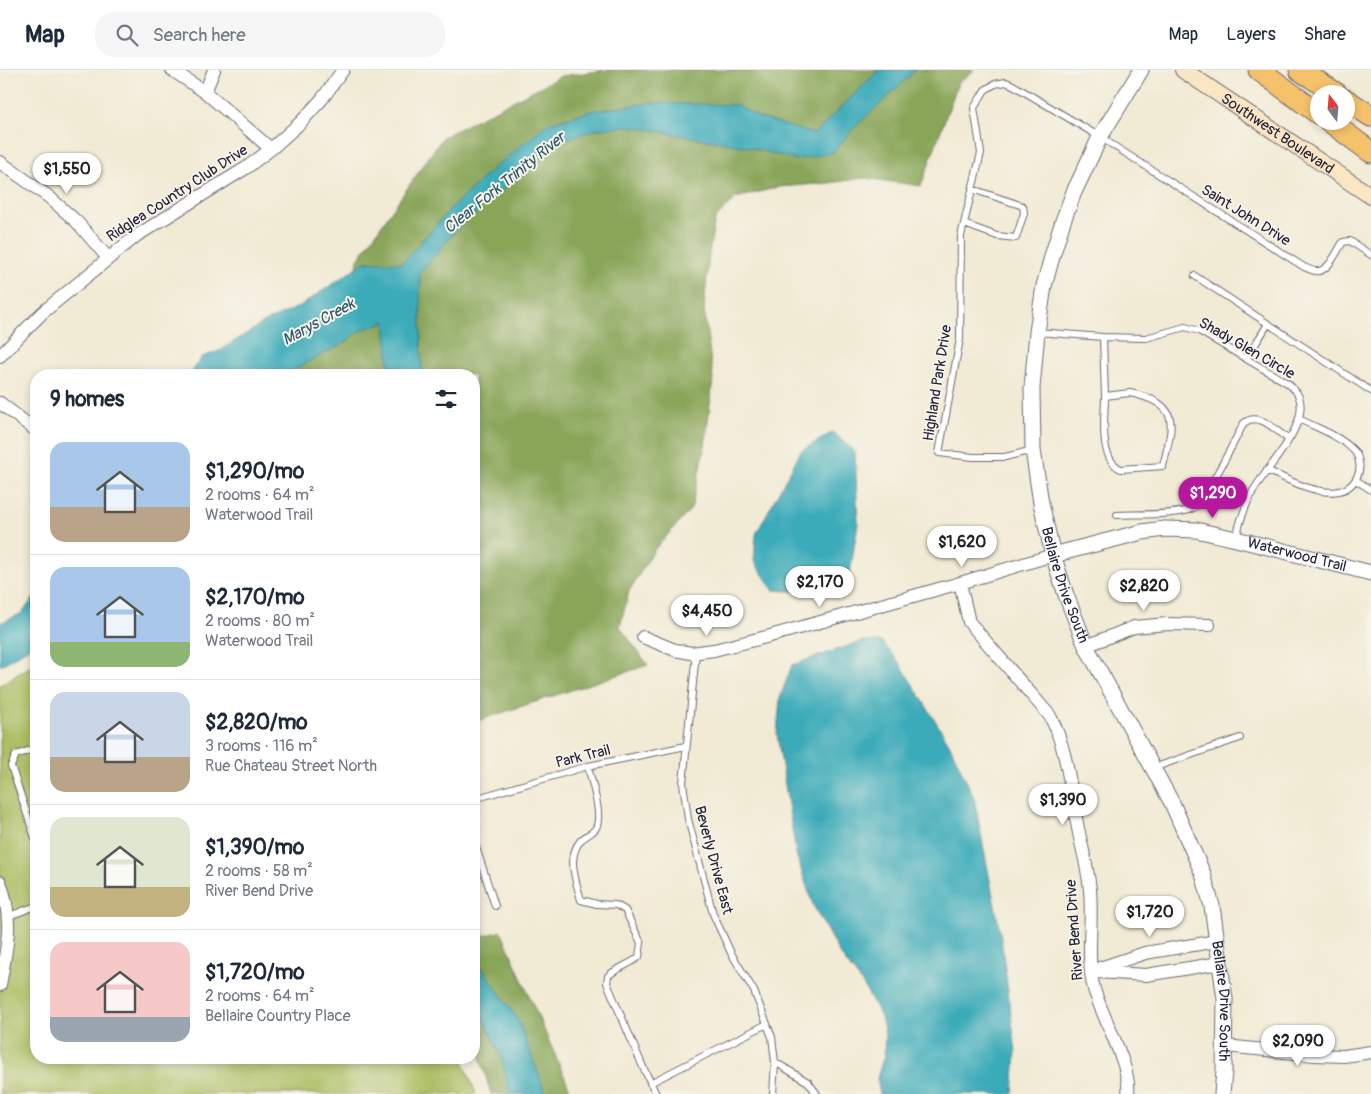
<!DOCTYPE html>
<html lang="en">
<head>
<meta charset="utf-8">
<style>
	body { margin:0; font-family:Pangolin,sans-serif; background:#f6f6f7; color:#1f2937; height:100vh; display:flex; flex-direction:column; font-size:19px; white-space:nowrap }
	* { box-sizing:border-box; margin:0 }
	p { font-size:16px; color:#747a83 }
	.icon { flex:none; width:28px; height:28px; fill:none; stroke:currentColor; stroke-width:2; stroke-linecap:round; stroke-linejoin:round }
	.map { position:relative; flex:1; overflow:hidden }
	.side { position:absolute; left:30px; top:299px; width:450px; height:695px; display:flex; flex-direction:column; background:#fff; border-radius:20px; box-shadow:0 2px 8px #0003 }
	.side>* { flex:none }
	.needle { width:32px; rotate:344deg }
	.controls { position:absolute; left:1310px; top:15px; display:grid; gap:10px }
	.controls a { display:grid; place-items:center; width:45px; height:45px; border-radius:50%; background:#fff; box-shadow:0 2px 8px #0003; font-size:25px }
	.price { position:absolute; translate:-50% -42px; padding:0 11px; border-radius:18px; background:#fff; color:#222; font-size:16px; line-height:32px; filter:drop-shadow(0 1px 2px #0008) }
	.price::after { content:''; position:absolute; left:50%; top:30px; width:15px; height:11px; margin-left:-8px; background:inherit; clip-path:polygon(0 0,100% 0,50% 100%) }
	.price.active { background:#b5179e; color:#fff }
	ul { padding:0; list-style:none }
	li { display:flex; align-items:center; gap:15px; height:125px; padding:0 20px }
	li+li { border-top:1px solid #e0e1e3 }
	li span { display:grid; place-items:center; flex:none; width:140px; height:100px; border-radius:15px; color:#555 }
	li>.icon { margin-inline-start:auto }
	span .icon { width:60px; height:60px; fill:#fffc; stroke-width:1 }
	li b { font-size:21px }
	h2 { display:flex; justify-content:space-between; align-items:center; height:60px; padding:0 20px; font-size:21px }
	header { display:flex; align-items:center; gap:30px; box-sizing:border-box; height:70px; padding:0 25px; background:#fff; border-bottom:1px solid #e0e1e3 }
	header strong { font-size:24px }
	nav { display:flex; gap:28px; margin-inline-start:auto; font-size:18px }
	.search { width:350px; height:45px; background:#f6f6f7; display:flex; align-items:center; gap:12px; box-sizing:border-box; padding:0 18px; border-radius:20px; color:#747a83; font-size:19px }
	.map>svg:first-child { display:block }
	.green { fill:#abbe63; stroke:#66704f }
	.forest { fill:#88a559; stroke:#55644a }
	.water { fill:#3aaab9; stroke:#2e667a }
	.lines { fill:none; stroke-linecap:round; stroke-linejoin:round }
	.service-casing { stroke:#6a6871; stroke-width:8 }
	.minor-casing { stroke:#6a6871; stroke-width:14 }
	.tertiary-casing { stroke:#6a6871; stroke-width:17 }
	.secondary-casing { stroke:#6a6871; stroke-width:18 }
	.motorway-casing { stroke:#6a6871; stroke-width:23 }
	.service { stroke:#fff; stroke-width:6 }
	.minor { stroke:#fff; stroke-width:12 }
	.tertiary { stroke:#fff; stroke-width:15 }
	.secondary { stroke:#fbe6c4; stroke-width:16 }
	.motorway { stroke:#f5c16b; stroke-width:21 }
	.labels { text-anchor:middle; stroke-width:4; stroke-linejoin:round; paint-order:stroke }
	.street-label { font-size:15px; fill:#22223b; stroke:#f7f3e8 }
	.water-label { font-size:16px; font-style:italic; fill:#2c586d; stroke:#f7f3e8 }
</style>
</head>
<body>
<header>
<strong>Map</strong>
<div class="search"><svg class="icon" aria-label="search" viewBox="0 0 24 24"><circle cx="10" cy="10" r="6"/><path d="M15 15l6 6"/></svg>Search here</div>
<nav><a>Map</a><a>Layers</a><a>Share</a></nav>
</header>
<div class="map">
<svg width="1371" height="1024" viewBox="0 0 1371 1024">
	<rect width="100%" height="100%" fill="#f7f3e8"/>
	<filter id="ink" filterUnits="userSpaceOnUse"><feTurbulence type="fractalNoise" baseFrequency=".02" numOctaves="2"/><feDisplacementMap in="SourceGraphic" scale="10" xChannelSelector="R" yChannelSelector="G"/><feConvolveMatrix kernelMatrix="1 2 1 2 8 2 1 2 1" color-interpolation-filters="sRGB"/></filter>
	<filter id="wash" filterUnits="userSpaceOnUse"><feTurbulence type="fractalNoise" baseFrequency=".0096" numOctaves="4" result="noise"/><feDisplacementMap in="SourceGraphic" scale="20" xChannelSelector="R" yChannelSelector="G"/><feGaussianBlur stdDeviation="1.12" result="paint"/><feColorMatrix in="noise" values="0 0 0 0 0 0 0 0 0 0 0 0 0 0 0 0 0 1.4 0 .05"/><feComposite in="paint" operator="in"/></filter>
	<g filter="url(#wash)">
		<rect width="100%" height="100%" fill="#f1ead4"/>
		<path class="green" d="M 36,593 L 36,988 L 462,988 L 476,1024 L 0,1024 L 0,615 Z"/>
		<path class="forest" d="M 607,0 L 974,0 L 958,13 L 921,116 L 864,108 L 829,113 L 779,117 L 736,128 L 715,149 L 709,183 L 704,239 L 713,309 L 705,376 L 691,439 L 654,480 L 629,521 L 620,557 L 648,595 L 474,652 L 474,305 L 246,305 L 351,256 L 358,189 L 443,67 L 561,6 Z
			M 474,835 L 484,866 L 501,861 L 572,1024 L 491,1024 L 474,966 Z"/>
		<path class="water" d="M 879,0 L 916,0 L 850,62 L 834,82 L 796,90 L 748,77 L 629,56 L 593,60 L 559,72 L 460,156 L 420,203 L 422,305 L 390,305 L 385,251 C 373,258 355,259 348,271 L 284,305 L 190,305 L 202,287 L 219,281 L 265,252 L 302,235 L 366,191 L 402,193 L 450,139 L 495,97 L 548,53 L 591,41 L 652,33 L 737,35 L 758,47 L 814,64 Z
			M 833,362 L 855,382 L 858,453 L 850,503 L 816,523 L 773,520 L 754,491 L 756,464 L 801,381 Z
			M 36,525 L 36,573 L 0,596 L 0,553 L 21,544 Z
			M 863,571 L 882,572 L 899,592 L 949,673 L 974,728 L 1001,867 L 1016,982 L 1013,1024 L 880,1024 L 877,1008 L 884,986 L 885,964 L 881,947 L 862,913 L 839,883 L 813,835 L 796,784 L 777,664 L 780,628 L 792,595 Z
			M 474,886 L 518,950 L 546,1024 L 510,1024 L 501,986 L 474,929 Z"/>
	</g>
	<g filter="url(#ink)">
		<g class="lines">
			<g class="service-casing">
				<path id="service" d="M 964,154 L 997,166 L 1016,168 L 1024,143 L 1023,136 L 972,119
					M 1195,206 L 1371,321
					M 1037,262 L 1103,267 L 1146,268 L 1185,257 L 1199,261 L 1289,314 C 1291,317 1295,320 1297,323 C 1314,351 1267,397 1253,421 C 1245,436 1240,451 1236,468
					M 1103,267 L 1105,326
					M 1246,289 L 1268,254
					M 1130,323 C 1182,334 1173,354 1163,396 L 1121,399 C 1098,389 1105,347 1105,326 Z
					M 1033,380 L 1005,387 L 973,387 L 939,383 L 960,269 L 961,166 L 981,83 L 974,38 L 985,20 L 995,14 L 1006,12 L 1013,15 L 1100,67 L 1304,197 C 1307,198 1312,201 1316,201 C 1328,203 1337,181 1343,172 L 1350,171 L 1371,185
					M 1267,400 C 1290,411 1341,439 1357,407 C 1361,400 1360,389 1355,382 C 1341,366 1317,358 1299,349
					M 1356,410 L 1371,420
					M 1117,445 C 1134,444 1180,446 1193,438 C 1205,432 1235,369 1244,353 C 1259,341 1276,361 1288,369
					M 696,583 L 683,713 L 688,749 L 713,844 L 731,883 L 754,921 L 772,967 L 775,992 L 773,1024
					M 36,678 L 16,685 L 11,696 L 36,771
					M 588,696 C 591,711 603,744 596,758 C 593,763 585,766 581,770 C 566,787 576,811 581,830 L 597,834 L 616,835 L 625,840 L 641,873 L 639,887 C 629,895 617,898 608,906 L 607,913 L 643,997 L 656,1024
					M 1153,698 L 1240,668
					M 474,729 L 588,696 L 686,676
					M 474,771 L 495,836
					M 9,846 L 36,836
					M 775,992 L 808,1012 L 817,1024
					M 650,1013 L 767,954"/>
			</g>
			<g class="minor-casing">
				<path id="minor" d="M 172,0 L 205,22 L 271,79
					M 205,22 L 214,0
					M 0,92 L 49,127 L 77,152 L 108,188
					M 0,286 L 42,243 L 136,166 L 246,98 L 271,79 L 300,53 L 322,29 L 343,0
					M 0,333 L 34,359
					M 960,513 L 969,552 L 1050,646 C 1067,678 1070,717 1077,753 C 1081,775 1088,798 1090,820 C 1093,852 1086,889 1094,919 C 1102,947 1132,998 1128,1024
					M 643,567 L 675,580 L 691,583 L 714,580 L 770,566 L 960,513 L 1053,485
					M 1086,576 L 1134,557 L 1167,554 L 1209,555
					M 0,812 C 14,849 7,877 0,915
					M 1091,901 L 1145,883 L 1217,871
					M 1096,902 L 1146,905 L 1220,893
					M 1225,976 L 1315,985 L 1344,986 L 1371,982"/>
			</g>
			<g class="tertiary-casing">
				<g id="tertiary">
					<path id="s1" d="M 1141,0 L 1100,67 L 1074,122 L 1063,151 L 1053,183 L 1044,216 L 1037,262 L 1032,318 L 1033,380 L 1041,433 L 1053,485 L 1066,525 L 1086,576 L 1172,733 L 1203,804 L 1212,836 L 1225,929 L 1224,1001 L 1222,1024"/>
					<path id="s2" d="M 1053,485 L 1142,462 L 1165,459 L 1196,460 L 1236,469 L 1371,503"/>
				</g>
			</g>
			<g class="secondary-casing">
				<g id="secondary">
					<path id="s3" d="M 1183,0 L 1371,126"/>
				</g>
			</g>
			<g class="motorway-casing">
				<path id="motorway" d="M 1259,0 L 1319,44
					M 1300,0 L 1337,24
					M 1346,30 L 1371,46
					M 1329,51 L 1371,82"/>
			</g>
			<use href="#service" class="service"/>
			<use href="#minor" class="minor"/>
			<use href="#tertiary" class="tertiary"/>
			<use href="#secondary" class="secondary"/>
			<use href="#motorway" class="motorway"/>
		</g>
	</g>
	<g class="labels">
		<g class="street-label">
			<text dy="5" stroke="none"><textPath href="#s3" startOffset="114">Southwest Boulevard</textPath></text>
			<text transform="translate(177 123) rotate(-33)" y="5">Ridglea Country Club Drive</text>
			<text transform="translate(1246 145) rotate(32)" y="5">Saint John Drive</text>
			<text transform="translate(1247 278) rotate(30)" y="5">Shady Glen Circle</text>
			<text transform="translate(937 313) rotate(-81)" y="5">Highland Park Drive</text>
			<text dy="5" stroke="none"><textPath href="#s2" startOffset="250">Waterwood Trail</textPath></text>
			<text dy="5" stroke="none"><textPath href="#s1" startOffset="542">Bellaire Drive South</textPath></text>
			<text transform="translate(583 686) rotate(-14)" y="5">Park Trail</text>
			<text transform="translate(714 790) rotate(75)" y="5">Beverly Drive East</text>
			<text transform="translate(1074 860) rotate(-94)" y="5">River Bend Drive</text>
			<text dy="5" stroke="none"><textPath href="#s1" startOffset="992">Bellaire Drive South</textPath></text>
		</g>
		<g class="water-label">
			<text transform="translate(504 112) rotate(-39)" y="6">Clear Fork Trinity River</text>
			<text transform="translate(318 251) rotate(-29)" y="6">Marys Creek</text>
		</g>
	</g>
</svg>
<div class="controls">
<a><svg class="needle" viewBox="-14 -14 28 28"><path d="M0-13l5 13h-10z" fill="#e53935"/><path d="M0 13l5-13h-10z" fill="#747a83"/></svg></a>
</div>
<b class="price" style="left:67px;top:125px">$1,550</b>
<b class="price active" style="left:1213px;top:449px">$1,290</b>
<b class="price" style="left:962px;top:498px">$1,620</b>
<b class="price" style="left:820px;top:538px">$2,170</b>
<b class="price" style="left:1144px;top:542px">$2,820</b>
<b class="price" style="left:707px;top:567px">$4,450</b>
<b class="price" style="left:1063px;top:756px">$1,390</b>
<b class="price" style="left:1150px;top:868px">$1,720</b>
<b class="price" style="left:1298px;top:997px">$2,090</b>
<section class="side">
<h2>9 homes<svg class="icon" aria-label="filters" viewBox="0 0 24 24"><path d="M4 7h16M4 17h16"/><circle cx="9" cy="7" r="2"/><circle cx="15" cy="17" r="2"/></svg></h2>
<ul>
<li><span style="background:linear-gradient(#a9c7e8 65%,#b9a48a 0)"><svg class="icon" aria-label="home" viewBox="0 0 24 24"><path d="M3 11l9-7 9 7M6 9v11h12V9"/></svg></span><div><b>$1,290/mo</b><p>2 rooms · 64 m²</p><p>Waterwood Trail</p></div></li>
<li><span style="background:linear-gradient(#a9c7e8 75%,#8fb573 0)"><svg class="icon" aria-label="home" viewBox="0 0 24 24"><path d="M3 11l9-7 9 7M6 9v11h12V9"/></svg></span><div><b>$2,170/mo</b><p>2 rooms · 80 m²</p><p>Waterwood Trail</p></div></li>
<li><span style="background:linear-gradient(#c9d6e8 65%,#b9a48a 0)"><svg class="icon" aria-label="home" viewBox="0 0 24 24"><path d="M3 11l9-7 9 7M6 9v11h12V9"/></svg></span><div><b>$2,820/mo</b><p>3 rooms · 116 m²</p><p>Rue Chateau Street North</p></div></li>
<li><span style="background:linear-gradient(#dfe7d0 70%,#c2b280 0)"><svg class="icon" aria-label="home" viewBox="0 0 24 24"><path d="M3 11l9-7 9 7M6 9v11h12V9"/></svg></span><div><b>$1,390/mo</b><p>2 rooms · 58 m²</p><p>River Bend Drive</p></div></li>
<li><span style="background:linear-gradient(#f6c9c9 75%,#9aa5b1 0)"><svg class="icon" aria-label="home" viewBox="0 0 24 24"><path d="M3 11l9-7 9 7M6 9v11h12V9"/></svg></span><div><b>$1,720/mo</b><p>2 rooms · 64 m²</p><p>Bellaire Country Place</p></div></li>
</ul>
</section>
</div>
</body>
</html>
